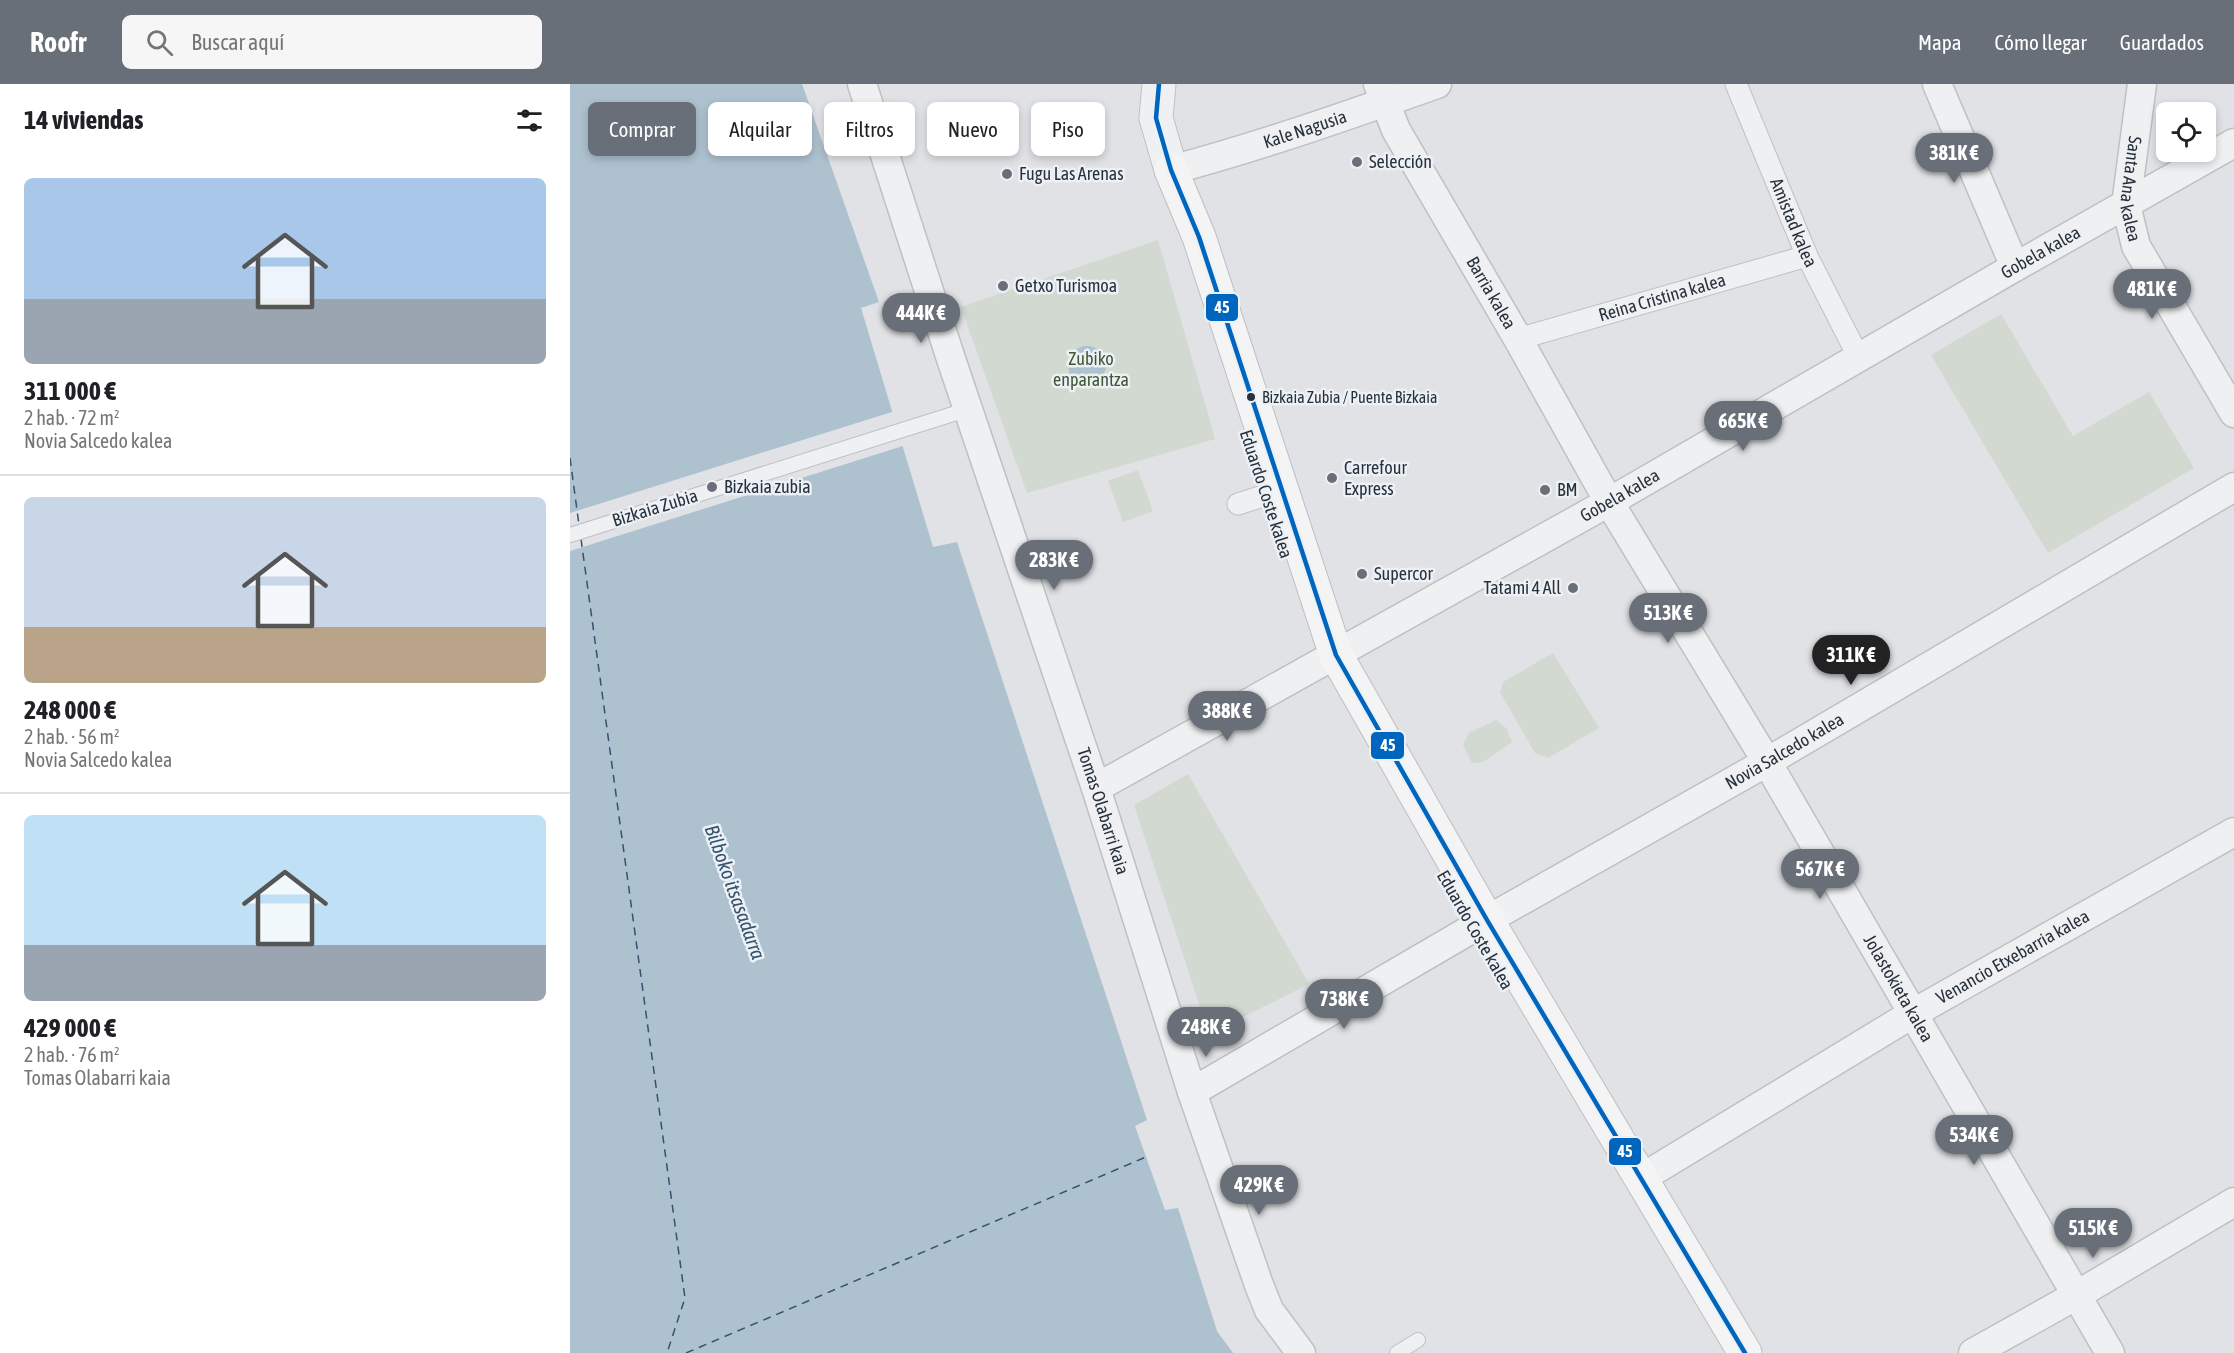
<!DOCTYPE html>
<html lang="es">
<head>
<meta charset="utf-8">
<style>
	body { margin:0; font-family:"Asap Condensed",sans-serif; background:#f6f6f6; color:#202124; height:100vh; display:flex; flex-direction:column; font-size:22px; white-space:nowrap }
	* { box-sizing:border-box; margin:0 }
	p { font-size:20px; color:#757577 }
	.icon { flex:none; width:33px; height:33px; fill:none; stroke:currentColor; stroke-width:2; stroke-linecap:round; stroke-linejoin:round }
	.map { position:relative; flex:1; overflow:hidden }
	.details { display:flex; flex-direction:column; background:#fff; width:570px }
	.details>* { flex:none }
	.banner { position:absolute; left:18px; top:18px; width:570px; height:54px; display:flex; gap:12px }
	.tools { position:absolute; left:1586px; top:18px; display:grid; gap:12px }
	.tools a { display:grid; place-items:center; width:60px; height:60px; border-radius:9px; background:#fff; box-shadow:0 3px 9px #0003; font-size:30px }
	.price { position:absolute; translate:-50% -51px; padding:0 14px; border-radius:21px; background:#686f78; color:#fff; font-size:20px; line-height:39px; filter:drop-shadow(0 2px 3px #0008) }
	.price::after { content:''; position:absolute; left:50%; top:36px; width:18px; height:14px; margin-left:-9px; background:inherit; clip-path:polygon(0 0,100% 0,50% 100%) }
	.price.on { background:#222; color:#fff }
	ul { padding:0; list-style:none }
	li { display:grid; align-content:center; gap:12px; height:318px; padding:0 24px }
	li+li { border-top:2px solid #e0e0e0 }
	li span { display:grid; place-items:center; height:186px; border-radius:9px; color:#555 }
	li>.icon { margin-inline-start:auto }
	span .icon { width:108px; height:108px; fill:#fffc; stroke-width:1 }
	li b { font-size:26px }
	h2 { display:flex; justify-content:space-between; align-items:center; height:72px; padding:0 24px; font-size:26px }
	.chip { padding:0 21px; border-radius:9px; background:#fff; box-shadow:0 3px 9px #0003; font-size:21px; line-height:54px }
	.chip.on { background:#686f78; color:#fff }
	header { display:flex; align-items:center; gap:36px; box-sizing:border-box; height:84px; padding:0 30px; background:#686f78; color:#fff }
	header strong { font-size:28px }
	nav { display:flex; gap:33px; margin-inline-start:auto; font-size:21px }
	.search { width:420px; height:54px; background:#f6f6f6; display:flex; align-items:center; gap:15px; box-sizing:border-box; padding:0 21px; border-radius:9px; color:#757577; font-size:22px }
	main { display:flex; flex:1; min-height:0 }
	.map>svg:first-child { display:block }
	.green { fill:#d1d9d0 }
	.water { fill:#aec1cf }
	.pier { fill:#e0e2e5 }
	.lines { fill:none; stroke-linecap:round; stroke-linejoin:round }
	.ferry { stroke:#335370; stroke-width:1.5; stroke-dasharray:8 6; stroke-linecap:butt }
	.service-casing { stroke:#bec0c3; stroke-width:16 }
	.pedestrian-casing { stroke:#bec0c3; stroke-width:23 }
	.minor-casing { stroke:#bec0c3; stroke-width:31 }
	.tertiary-casing { stroke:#bec0c3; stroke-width:35 }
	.primary-casing { stroke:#bcbfc2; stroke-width:35 }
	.service { stroke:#eff0f1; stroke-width:14 }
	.pedestrian { stroke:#eff0f1; stroke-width:21 }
	.minor { stroke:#eff0f1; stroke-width:28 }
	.tertiary { stroke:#eff0f1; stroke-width:33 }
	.primary { stroke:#f4f4f5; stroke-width:33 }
	.bus-1-casing { stroke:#edf1f5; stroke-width:9 }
	.bus-1 { stroke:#0065bd; stroke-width:4.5 }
	.poi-dot { fill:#686f78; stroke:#edf1f5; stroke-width:2 }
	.bus-dot { fill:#27313d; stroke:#edf1f5; stroke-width:2 }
	.labels { text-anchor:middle; stroke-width:5; stroke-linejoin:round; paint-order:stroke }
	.bus-label { font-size:16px; fill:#27313d; stroke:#edf1f5; text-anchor:start }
	.street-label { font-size:18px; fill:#27313d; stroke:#edf1f5 }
	.poi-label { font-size:18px; fill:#27313d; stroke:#edf1f5; text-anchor:start }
	.park-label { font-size:18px; fill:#3e5835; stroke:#edf1f5 }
	.water-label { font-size:20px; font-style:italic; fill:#335370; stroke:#edf1f5 }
	.line-badge { stroke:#edf1f5; stroke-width:2 }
	.badge-label { font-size:16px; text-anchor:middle; font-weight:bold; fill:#fff }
</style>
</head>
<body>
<header>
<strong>Roofr</strong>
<div class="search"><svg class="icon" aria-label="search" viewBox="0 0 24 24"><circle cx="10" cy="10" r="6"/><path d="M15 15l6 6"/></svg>Buscar aquí</div>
<nav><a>Mapa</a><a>Cómo llegar</a><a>Guardados</a></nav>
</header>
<main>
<section class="details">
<h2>14 viviendas<svg class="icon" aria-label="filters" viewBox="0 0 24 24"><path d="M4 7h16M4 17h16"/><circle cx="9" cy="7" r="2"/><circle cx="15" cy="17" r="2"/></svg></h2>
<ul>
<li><span style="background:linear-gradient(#a9c7e8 65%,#9aa5b1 0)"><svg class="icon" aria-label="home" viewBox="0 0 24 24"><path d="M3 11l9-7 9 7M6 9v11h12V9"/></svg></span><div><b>311 000 €</b><p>2 hab. · 72 m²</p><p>Novia Salcedo kalea</p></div></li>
<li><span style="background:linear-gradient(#c9d6e8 70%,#b9a48a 0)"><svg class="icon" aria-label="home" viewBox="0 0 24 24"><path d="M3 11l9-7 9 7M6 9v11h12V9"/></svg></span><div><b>248 000 €</b><p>2 hab. · 56 m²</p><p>Novia Salcedo kalea</p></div></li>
<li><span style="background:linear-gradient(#bfe0f5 70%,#9aa5b1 0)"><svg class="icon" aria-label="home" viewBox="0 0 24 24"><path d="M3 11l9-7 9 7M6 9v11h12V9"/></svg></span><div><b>429 000 €</b><p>2 hab. · 76 m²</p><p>Tomas Olabarri kaia</p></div></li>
</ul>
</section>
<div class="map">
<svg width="1664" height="1269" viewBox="0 0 1664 1269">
	<rect width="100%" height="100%" fill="#e0e2e5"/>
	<path class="green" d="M 588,156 L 645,355 L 457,409 L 391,223 Z
		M 1431,230 L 1503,352 L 1579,308 L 1624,384 L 1478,469 L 1361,271 Z
		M 568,386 L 583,427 L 553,438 L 538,397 Z
		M 983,569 L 1029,644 L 978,674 L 965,669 L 930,608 L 933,598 Z
		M 926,636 L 936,644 L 942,658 L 913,678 L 902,679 L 893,661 L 899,649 Z
		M 618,690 L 739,900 L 639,950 L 564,721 Z"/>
	<path class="water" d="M 0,0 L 232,0 L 309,218 L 291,224 L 363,463 L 387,458 L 577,1036 L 565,1042 L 595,1126 L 608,1124 L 647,1247 L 663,1269 L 0,1269 Z
		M498 281a19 19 0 1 1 38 0a19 19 0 1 1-38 0Z"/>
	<path class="pier" d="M 325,327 L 336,361 L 0,467 L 0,429 Z"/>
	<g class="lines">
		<path class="ferry" d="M 0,374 L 9,441
			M 11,455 L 115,1214 L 97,1269
			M 116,1269 L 576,1073"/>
		<g class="service-casing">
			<path id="service" d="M 0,451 L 399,325
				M 827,1269 L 848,1256"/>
		</g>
		<g class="pedestrian-casing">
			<g id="pedestrian">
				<path id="s1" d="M 1166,0 L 1237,172 L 1289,274"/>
				<path id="s2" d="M 948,255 L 1237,172"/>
				<path d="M 668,420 L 696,411"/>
				<path d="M 471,481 L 481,477"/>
			</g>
		</g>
		<g class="minor-casing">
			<g id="minor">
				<path id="s3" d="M 292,0 L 381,275 L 526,704 L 622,1008 L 689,1201 L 699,1226 L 731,1269"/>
				<path id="s4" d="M 808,0 L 826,46 L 948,255 L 1039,418 L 1197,678 L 1540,1269"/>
				<path d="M 1367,0 L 1445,183"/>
				<path id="s5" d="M 1572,0 L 1556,121 L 1566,162 L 1664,329"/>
				<path id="s6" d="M 601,86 C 691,62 779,31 867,0"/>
				<path id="s7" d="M 526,704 L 1039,418 L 1445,183 L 1664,59"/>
				<path id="s8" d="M 917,836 L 1197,678 L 1664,403"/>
				<path d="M 622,1008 L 903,844"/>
				<path id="s9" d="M 1070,1095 L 1342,930 L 1664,748"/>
				<path d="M 1403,1269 L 1507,1211 L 1664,1118"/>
			</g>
		</g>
		<g class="tertiary-casing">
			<path id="tertiary" d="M 589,0 L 586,34 L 601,86"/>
		</g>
		<g class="primary-casing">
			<path id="primary" d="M 601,86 L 629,153 L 766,571 L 917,836 L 1175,1269"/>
		</g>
		<use href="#service" class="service"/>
		<use href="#pedestrian" class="pedestrian"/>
		<use href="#minor" class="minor"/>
		<use href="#tertiary" class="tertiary"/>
		<use href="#primary" class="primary"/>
		<g class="bus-1-casing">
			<path id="bus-1" d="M 589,0 L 586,34 L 601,86 L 629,153 L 766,571 L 917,836 L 1175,1269"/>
		</g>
		<use href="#bus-1" class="bus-1"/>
	</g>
	<g class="poi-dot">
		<circle cx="787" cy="78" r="6"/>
		<circle cx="437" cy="90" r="6"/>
		<circle cx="433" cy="202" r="6"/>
		<circle cx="762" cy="394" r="6"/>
		<circle cx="142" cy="403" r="6"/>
		<circle cx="975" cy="406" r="6"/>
		<circle cx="792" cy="490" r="6"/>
		<circle cx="1003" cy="504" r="6"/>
	</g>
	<circle class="bus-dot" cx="681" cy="313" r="5"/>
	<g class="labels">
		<g class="bus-label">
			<text x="692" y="319">Bizkaia Zubia / Puente Bizkaia</text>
		</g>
		<g class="street-label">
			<text dy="6" stroke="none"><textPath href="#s6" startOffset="140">Kale Nagusia</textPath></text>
			<text dy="6" stroke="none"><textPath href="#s5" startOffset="106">Santa Ana kalea</textPath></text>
			<text dy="6" stroke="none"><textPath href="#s1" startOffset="150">Amistad kalea</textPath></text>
			<text dy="6" stroke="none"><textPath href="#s7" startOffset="1086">Gobela kalea</textPath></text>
			<text dy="6" stroke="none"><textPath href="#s4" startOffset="238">Barria kalea</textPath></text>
			<text dy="6" stroke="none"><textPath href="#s2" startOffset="150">Reina Cristina kalea</textPath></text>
			<text transform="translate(696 410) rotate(72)" y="6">Eduardo Coste kalea</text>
			<text dy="6" stroke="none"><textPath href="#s7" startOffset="600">Gobela kalea</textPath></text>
			<text transform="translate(85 424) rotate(-17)" y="6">Bizkaia Zubia</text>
			<text dy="6" stroke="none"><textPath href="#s8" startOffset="342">Novia Salcedo kalea</textPath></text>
			<text dy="6" stroke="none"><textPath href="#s3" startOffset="766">Tomas Olabarri kaia</textPath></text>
			<text transform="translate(905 846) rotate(60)" y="6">Eduardo Coste kalea</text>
			<text dy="6" stroke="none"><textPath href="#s9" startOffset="434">Venancio Etxebarria kalea</textPath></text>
			<text dy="6" stroke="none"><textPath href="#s4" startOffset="1044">Jolastokieta kalea</textPath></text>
		</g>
		<g class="poi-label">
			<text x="799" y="84">Selección</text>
			<text x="449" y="96">Fugu Las Arenas</text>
			<text x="445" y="208">Getxo Turismoa</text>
			<text x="774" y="390">Carrefour<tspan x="774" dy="21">Express</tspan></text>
			<text x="154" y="409">Bizkaia zubia</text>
			<text x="987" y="412">BM</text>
			<text x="804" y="496">Supercor</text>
			<text x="991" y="510" text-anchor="end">Tatami 4 All</text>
		</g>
		<g class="park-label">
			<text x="521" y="281">Zubiko<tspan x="521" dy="21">enparantza</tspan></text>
		</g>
		<g class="water-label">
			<text transform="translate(165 808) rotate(70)" y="7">Bilboko itsasadarra</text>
		</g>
	</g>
	<g class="line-badge">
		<rect x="635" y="209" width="34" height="29" rx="6" fill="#0065bd"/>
		<rect x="800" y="647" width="35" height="29" rx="6" fill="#0065bd"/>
		<rect x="1038" y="1053" width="34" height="29" rx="6" fill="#0065bd"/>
	</g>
	<g class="badge-label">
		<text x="652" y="229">45</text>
		<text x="818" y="667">45</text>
		<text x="1055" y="1073">45</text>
	</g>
</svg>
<div class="tools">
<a><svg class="icon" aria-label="locate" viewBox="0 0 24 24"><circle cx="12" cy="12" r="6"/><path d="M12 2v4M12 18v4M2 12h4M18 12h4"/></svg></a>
</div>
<b class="price" style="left:1384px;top:100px">381K €</b>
<b class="price" style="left:1582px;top:236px">481K €</b>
<b class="price" style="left:351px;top:260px">444K €</b>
<b class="price" style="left:1173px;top:368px">665K €</b>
<b class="price" style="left:484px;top:507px">283K €</b>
<b class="price" style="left:1098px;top:560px">513K €</b>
<b class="price on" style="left:1281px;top:602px">311K €</b>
<b class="price" style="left:657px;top:658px">388K €</b>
<b class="price" style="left:1250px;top:816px">567K €</b>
<b class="price" style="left:774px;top:946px">738K €</b>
<b class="price" style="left:636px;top:974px">248K €</b>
<b class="price" style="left:1404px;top:1082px">534K €</b>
<b class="price" style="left:689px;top:1132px">429K €</b>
<b class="price" style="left:1523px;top:1175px">515K €</b>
<div class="banner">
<a class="chip on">Comprar</a>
<a class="chip">Alquilar</a>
<a class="chip">Filtros</a>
<a class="chip">Nuevo</a>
<a class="chip">Piso</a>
</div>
</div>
</main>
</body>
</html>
